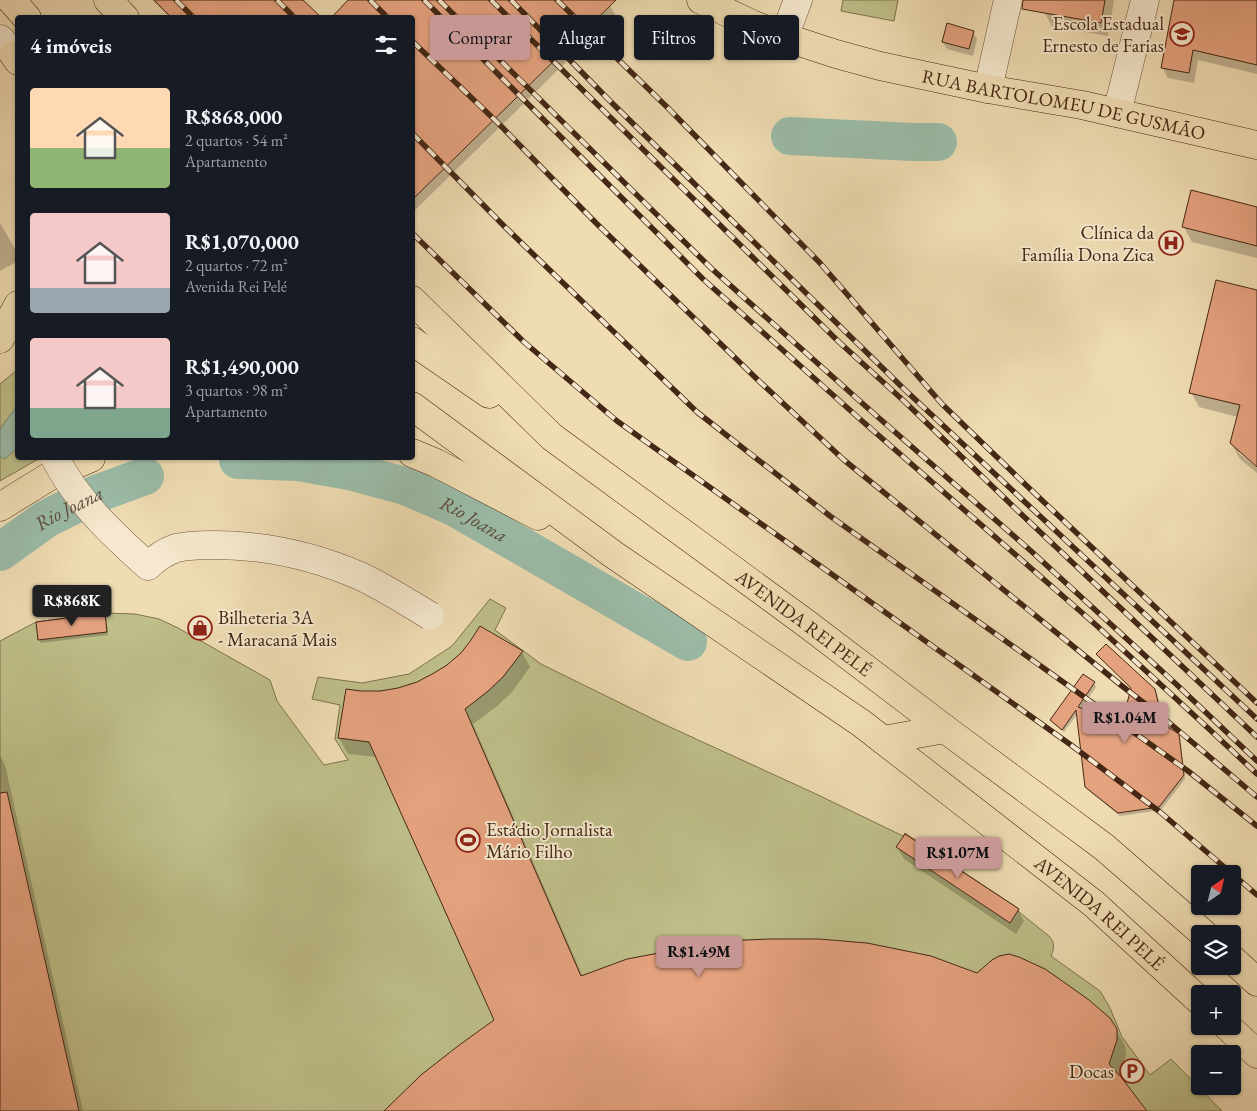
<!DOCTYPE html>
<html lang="pt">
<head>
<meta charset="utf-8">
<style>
	body { margin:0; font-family:"EB Garamond",serif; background:#242831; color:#f1f3f6; height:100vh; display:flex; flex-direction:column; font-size:19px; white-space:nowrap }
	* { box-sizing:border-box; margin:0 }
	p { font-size:16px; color:#9ea1a6 }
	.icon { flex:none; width:28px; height:28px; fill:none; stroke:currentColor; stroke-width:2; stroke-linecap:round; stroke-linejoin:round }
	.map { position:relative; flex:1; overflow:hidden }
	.details { position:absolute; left:15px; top:15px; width:400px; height:445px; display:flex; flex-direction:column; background:#171b24; border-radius:5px; box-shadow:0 1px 4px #0004 }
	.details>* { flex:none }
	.banner { position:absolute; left:430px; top:15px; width:475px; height:45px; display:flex; gap:10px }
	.needle { width:32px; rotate:35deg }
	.tools { position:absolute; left:1191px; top:865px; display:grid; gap:10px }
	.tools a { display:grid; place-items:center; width:50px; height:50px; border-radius:5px; background:#171b24; box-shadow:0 1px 4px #0004; font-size:25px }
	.price { position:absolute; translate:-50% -42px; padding:0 11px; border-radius:5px; background:#c59692; color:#111; font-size:16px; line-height:32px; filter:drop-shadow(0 1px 2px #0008) }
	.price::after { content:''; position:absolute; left:50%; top:30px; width:15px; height:11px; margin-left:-8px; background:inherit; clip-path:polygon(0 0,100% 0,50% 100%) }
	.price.on { background:#222; color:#fff }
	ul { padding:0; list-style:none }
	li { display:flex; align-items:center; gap:15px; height:125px; padding:0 15px }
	li span { display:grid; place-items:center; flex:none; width:140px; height:100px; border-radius:5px; color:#555 }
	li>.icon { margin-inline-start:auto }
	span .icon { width:60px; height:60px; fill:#fffc; stroke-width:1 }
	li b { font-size:21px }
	h2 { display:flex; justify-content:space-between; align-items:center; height:60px; padding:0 15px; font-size:21px }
	.chip { padding:0 18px; border-radius:5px; background:#171b24; box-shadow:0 1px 4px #0004; font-size:18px; line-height:45px }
	.chip.on { background:#c59692; color:#111 }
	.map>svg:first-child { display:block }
	.green { fill:#bebf89; stroke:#81734e }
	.water { fill:#9bbca8; stroke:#78806d }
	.shadow { fill:#0003 }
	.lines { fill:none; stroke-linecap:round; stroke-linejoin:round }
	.river { stroke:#9bbca8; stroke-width:38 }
	.building { fill:#e5a27f; stroke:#442714 }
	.minor-casing { stroke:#6f543c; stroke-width:29 }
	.major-casing { stroke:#442714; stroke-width:29 }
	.minor { stroke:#f5e8ce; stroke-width:28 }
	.major { stroke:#efdcb3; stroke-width:28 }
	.rail-casing { stroke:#442714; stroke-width:5.5 }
	.rail { stroke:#f5e8ce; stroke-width:4; stroke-dasharray:11; stroke-linecap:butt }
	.minor-bridge-casing { stroke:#6f543c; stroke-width:29; stroke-linecap:butt }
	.minor-bridge { stroke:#f5e8ce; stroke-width:28 }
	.labels { text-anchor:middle; stroke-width:4; stroke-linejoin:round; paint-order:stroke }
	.poi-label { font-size:19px; fill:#442714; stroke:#f5e8ce; text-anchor:end }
	.street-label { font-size:19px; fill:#442714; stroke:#f5e8ce }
	.water-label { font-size:20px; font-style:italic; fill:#5a4c39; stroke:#f5e8ce }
</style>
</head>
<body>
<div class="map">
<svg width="1257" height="1111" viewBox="0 0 1257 1111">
	<rect width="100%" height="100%" fill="#efdcb3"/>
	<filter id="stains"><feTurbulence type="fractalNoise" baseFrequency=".004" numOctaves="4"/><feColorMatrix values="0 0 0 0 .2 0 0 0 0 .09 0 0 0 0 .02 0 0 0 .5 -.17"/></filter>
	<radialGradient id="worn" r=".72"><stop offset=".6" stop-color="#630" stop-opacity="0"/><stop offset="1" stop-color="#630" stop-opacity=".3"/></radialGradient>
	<path class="green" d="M 843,0 L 898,0 L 894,21 L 841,11 Z
		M 17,370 L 18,458 L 40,458 L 0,481 L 0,384 Z
		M 490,599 L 506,608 L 495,630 L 541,664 L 659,722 L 816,794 L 903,836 L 905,833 L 1019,909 L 1018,911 L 1050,937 C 1055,944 1054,949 1051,956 L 1100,991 L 1110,1008 L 1122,1037 L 1150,1075 L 1171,1059 L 1222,1111 L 0,1111 L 0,641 L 36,622 L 105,613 L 135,614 L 159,619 L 178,628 L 270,680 L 277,701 L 324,765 L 348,760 L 335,739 L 340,705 L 312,699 L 318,677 L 362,683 L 409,674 L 452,646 Z"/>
	<path class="water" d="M 17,407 L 17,448 L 5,459 L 0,457 L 0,429 L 11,414 Z"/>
	<path class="shadow" d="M 152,0 L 301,0 L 320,18 L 170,18 Z
		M 350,0 L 604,0 L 610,6 L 615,14 L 412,213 L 412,18 Z
		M 1047,0 L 1114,0 L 1108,36 L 1052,26 L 1044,12 Z
		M 1175,0 L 1257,0 L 1257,74 L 1198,60 L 1194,83 L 1168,78 L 1162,67 Z
		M 973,32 L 977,39 L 973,56 L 947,49 L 943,42 Z
		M 1257,208 L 1257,258 L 1192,242 L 1184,227 Z
		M 0,223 L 18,254 L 18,261 L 0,271 Z
		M 1257,291 L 1257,465 L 1239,450 L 1239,453 L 1257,468 L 1257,473 L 1240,459 L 1231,443 L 1238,417 L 1199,407 L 1191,392 Z
		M 104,614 L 106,618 L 108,635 L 41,643 L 39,640 Z
		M 522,652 L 530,667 L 512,692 L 496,707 L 473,724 L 583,977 L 1116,1030 L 1125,1046 L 1126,1056 L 1119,1076 L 1146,1111 L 386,1111 L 496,1021 L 377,757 L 348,754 L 339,738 L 347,690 L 361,692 L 380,692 L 399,689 Z
		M 1100,657 L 1154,690 L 1157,693 L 1164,726 L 1178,735 L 1180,739 L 1185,779 L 1161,810 L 1120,816 L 1089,791 L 1086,787 L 1078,713 L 1064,732 L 1053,723 L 1051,720 L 1084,676 L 1094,683 L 1096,687 L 1081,709 L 1104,717 L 1126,712 L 1132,689 Z
		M 0,756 L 5,765 L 83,1111 L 0,1111 Z
		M 897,847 L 1018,910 L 1024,921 L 1016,934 L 904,859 Z"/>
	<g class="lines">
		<g class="river">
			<path d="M 790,136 L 913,142 L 938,142"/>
			<path id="s1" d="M 238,460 L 298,462 L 349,471 L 405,486 L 454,507 L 688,642"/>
			<path id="s2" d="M 0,552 L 46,519 L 96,494 L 145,476"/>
		</g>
	</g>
	<path class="building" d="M 154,0 L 303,0 L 322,18 L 172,18 Z
		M 348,0 L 616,0 L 412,200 L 412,18 L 331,18 Z
		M 1023,0 L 1105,0 L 1101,23 L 1022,9 Z
		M 1174,0 L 1257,0 L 1257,65 L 1193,50 L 1189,73 L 1161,68 Z
		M 947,23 L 974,31 L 969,49 L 942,42 Z
		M 1191,190 L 1257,207 L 1257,246 L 1182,227 Z
		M 1216,280 L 1257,290 L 1257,467 L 1230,443 L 1240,405 L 1189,393 Z
		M 105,613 L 107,632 L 38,640 L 36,622 Z
		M 480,626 L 523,651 L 503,677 L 487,692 L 465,709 L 581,976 L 627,959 L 675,950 L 722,941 L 770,939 L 819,939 L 867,943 L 931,956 L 977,973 L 992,960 L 999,956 L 1009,954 L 1019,957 L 1045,969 L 1068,985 L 1089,1000 L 1110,1018 L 1117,1029 L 1117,1040 L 1109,1064 L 1121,1077 L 1147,1111 L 384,1111 L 421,1075 L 458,1046 L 494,1020 L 369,742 L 338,738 L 346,689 L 361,691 L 380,691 L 398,688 L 417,682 L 434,673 L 447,665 L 461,653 L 471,640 Z
		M 1106,644 L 1155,689 L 1163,724 L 1179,734 L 1184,775 L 1159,807 L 1118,813 L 1085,787 L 1076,710 L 1062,730 L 1050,720 L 1083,674 L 1095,682 L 1078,707 L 1104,716 L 1125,711 L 1131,688 L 1096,654 Z
		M 7,792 L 79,1111 L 0,1111 L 0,793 Z
		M 905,834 L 1019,909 L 1010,923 L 896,847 Z"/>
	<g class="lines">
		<g class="minor-casing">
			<path id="minor" d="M 784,37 L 798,0
				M 0,39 L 18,58
				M 988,89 L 1008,0
				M 1117,113 L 1145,0"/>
		</g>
		<g class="major-casing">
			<g id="major">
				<path d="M 11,0 L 27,18"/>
				<path d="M 108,0 L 125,18"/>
				<path id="s3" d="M 701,0 L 754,25 L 784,37 L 836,54 L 880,66 L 988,89 L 1082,105 L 1257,145"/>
				<path d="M 14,55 L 18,61"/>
				<path id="s4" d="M 412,300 L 552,437 L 807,624 L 945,729 L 1104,847 L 1204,934"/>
				<path d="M 0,339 L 18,305"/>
				<path d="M 412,341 L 489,394"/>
				<path id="s5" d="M 412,406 L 614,555 L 861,723 L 883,740 L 1094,904 L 1200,1001"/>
				<path d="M 412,453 L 436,463 L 538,516"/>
				<path d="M 0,507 L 50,476 L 91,458"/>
				<path d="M 883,740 L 945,729"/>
				<path d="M 1232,959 L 1257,982"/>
				<path d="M 1227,1026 L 1257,1054"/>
			</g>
		</g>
		<use href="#minor" class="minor"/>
		<use href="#major" class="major"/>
		<g class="rail-casing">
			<path id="rail" d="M 176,0 L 194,18
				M 277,0 L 295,18
				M 370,0 L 388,18
				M 424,0 L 703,279 L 861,420 L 1096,625 L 1209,729 L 1257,774
				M 439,0 L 712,269 L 871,411 L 1031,551 L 1176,684 L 1257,761
				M 491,0 L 839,342 L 905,402 L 1019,512 L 1257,737
				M 511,0 L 611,102 L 903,388 L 1257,719
				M 557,0 L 668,108 L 820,263 L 942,404 L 1029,488 L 1257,703
				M 412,41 L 497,122 L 596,223 L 760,382 L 844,460 L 1122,686 L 1166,720 L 1257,797
				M 412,133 L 505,227 L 697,412 L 830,516 L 1188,771 L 1257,826
				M 412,233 L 524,342 L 617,421 L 1071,745 L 1160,812 L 1257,895"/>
		</g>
		<use href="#rail" class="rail"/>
		<g class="minor-bridge-casing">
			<path id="minor-bridge" d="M 55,458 C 77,501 112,534 148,566 C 156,558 165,552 176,548 C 189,545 202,545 214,545 C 264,545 314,556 360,576 C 384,587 407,602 430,616"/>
		</g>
		<use href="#minor-bridge" class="minor-bridge"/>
	</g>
	<defs>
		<g id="school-ring" transform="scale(1.25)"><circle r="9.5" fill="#f5e8ce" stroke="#8f2418" stroke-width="1.5"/><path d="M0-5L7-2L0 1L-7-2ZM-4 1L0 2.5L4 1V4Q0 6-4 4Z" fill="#8f2418"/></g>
		<g id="hospital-ring" transform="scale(1.25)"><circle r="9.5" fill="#f5e8ce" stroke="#8f2418" stroke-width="1.5"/><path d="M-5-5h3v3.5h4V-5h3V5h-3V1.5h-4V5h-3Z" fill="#8f2418"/></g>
		<g id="shop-ring" transform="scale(1.25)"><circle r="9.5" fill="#f5e8ce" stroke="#8f2418" stroke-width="1.5"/><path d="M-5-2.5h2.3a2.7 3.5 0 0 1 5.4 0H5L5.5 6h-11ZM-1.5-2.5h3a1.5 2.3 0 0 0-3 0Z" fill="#8f2418"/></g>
		<g id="stadium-ring" transform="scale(1.25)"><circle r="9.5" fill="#f5e8ce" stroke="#8f2418" stroke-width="1.5"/><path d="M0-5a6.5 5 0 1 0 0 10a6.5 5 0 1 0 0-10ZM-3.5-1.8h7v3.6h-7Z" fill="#8f2418"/></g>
		<g id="parking-ring" transform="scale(1.25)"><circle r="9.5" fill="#f5e8ce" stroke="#8f2418" stroke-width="1.5"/><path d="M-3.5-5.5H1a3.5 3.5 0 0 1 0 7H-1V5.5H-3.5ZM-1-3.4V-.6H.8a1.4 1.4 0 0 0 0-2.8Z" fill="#8f2418"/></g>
	</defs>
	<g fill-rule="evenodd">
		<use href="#school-ring" x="1182" y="34"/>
		<use href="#hospital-ring" x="1171" y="243"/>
		<use href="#shop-ring" x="200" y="628"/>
		<use href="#stadium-ring" x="468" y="840"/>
		<use href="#parking-ring" x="1132" y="1071"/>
	</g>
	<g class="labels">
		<g class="poi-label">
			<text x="1164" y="30">Escola Estadual<tspan x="1164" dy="22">Ernesto de Farias</tspan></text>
			<text x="1154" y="239">Clínica da<tspan x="1154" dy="22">Família Dona Zica</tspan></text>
			<text x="218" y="624" text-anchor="start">Bilheteria 3A<tspan x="218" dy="22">- Maracanã Mais</tspan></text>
			<text x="486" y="836" text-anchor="start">Estádio Jornalista<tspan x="486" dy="22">Mário Filho</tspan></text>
			<text x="1114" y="1078">Docas</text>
		</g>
		<g class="street-label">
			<text dy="7" stroke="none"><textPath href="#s3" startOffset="379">RUA BARTOLOMEU DE GUSMÃO</textPath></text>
			<text dy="7" stroke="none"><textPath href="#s4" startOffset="509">AVENIDA REI PELÉ</textPath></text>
			<text dy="7" stroke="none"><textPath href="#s5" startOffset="855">AVENIDA REI PELÉ</textPath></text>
		</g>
		<g class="water-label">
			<text dy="7" stroke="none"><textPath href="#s2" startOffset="82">Rio Joana</textPath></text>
			<text dy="7" stroke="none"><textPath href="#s1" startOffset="246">Rio Joana</textPath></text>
		</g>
	</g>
	<rect width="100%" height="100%" filter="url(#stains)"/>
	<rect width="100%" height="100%" fill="url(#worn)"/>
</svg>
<div class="tools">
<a><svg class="needle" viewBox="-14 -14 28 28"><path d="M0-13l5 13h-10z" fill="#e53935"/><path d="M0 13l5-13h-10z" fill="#9ea1a6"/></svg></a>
<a><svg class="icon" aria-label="layers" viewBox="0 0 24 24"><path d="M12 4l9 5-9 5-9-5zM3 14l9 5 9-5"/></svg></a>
<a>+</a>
<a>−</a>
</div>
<b class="price on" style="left:72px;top:627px">R$868K</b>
<b class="price" style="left:1125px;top:744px">R$1.04M</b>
<b class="price" style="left:958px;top:879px">R$1.07M</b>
<b class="price" style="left:699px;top:978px">R$1.49M</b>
<div class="banner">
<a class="chip on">Comprar</a>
<a class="chip">Alugar</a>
<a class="chip">Filtros</a>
<a class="chip">Novo</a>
</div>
<section class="details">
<h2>4 imóveis<svg class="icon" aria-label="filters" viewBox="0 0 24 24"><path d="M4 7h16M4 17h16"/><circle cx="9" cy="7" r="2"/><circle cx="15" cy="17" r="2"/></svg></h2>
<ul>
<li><span style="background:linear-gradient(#ffd9b3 60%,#8fb573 0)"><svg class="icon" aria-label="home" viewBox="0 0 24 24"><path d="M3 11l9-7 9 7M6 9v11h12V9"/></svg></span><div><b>R$868,000</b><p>2 quartos · 54 m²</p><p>Apartamento</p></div></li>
<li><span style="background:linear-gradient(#f6c9c9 75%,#9aa5b1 0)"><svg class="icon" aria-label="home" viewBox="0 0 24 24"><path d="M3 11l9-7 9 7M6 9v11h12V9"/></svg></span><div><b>R$1,070,000</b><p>2 quartos · 72 m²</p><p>Avenida Rei Pelé</p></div></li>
<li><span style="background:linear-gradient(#f6c9c9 70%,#7fa58c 0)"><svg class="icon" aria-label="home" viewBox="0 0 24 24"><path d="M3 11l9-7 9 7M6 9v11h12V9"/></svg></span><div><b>R$1,490,000</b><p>3 quartos · 98 m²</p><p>Apartamento</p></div></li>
</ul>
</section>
</div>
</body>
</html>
